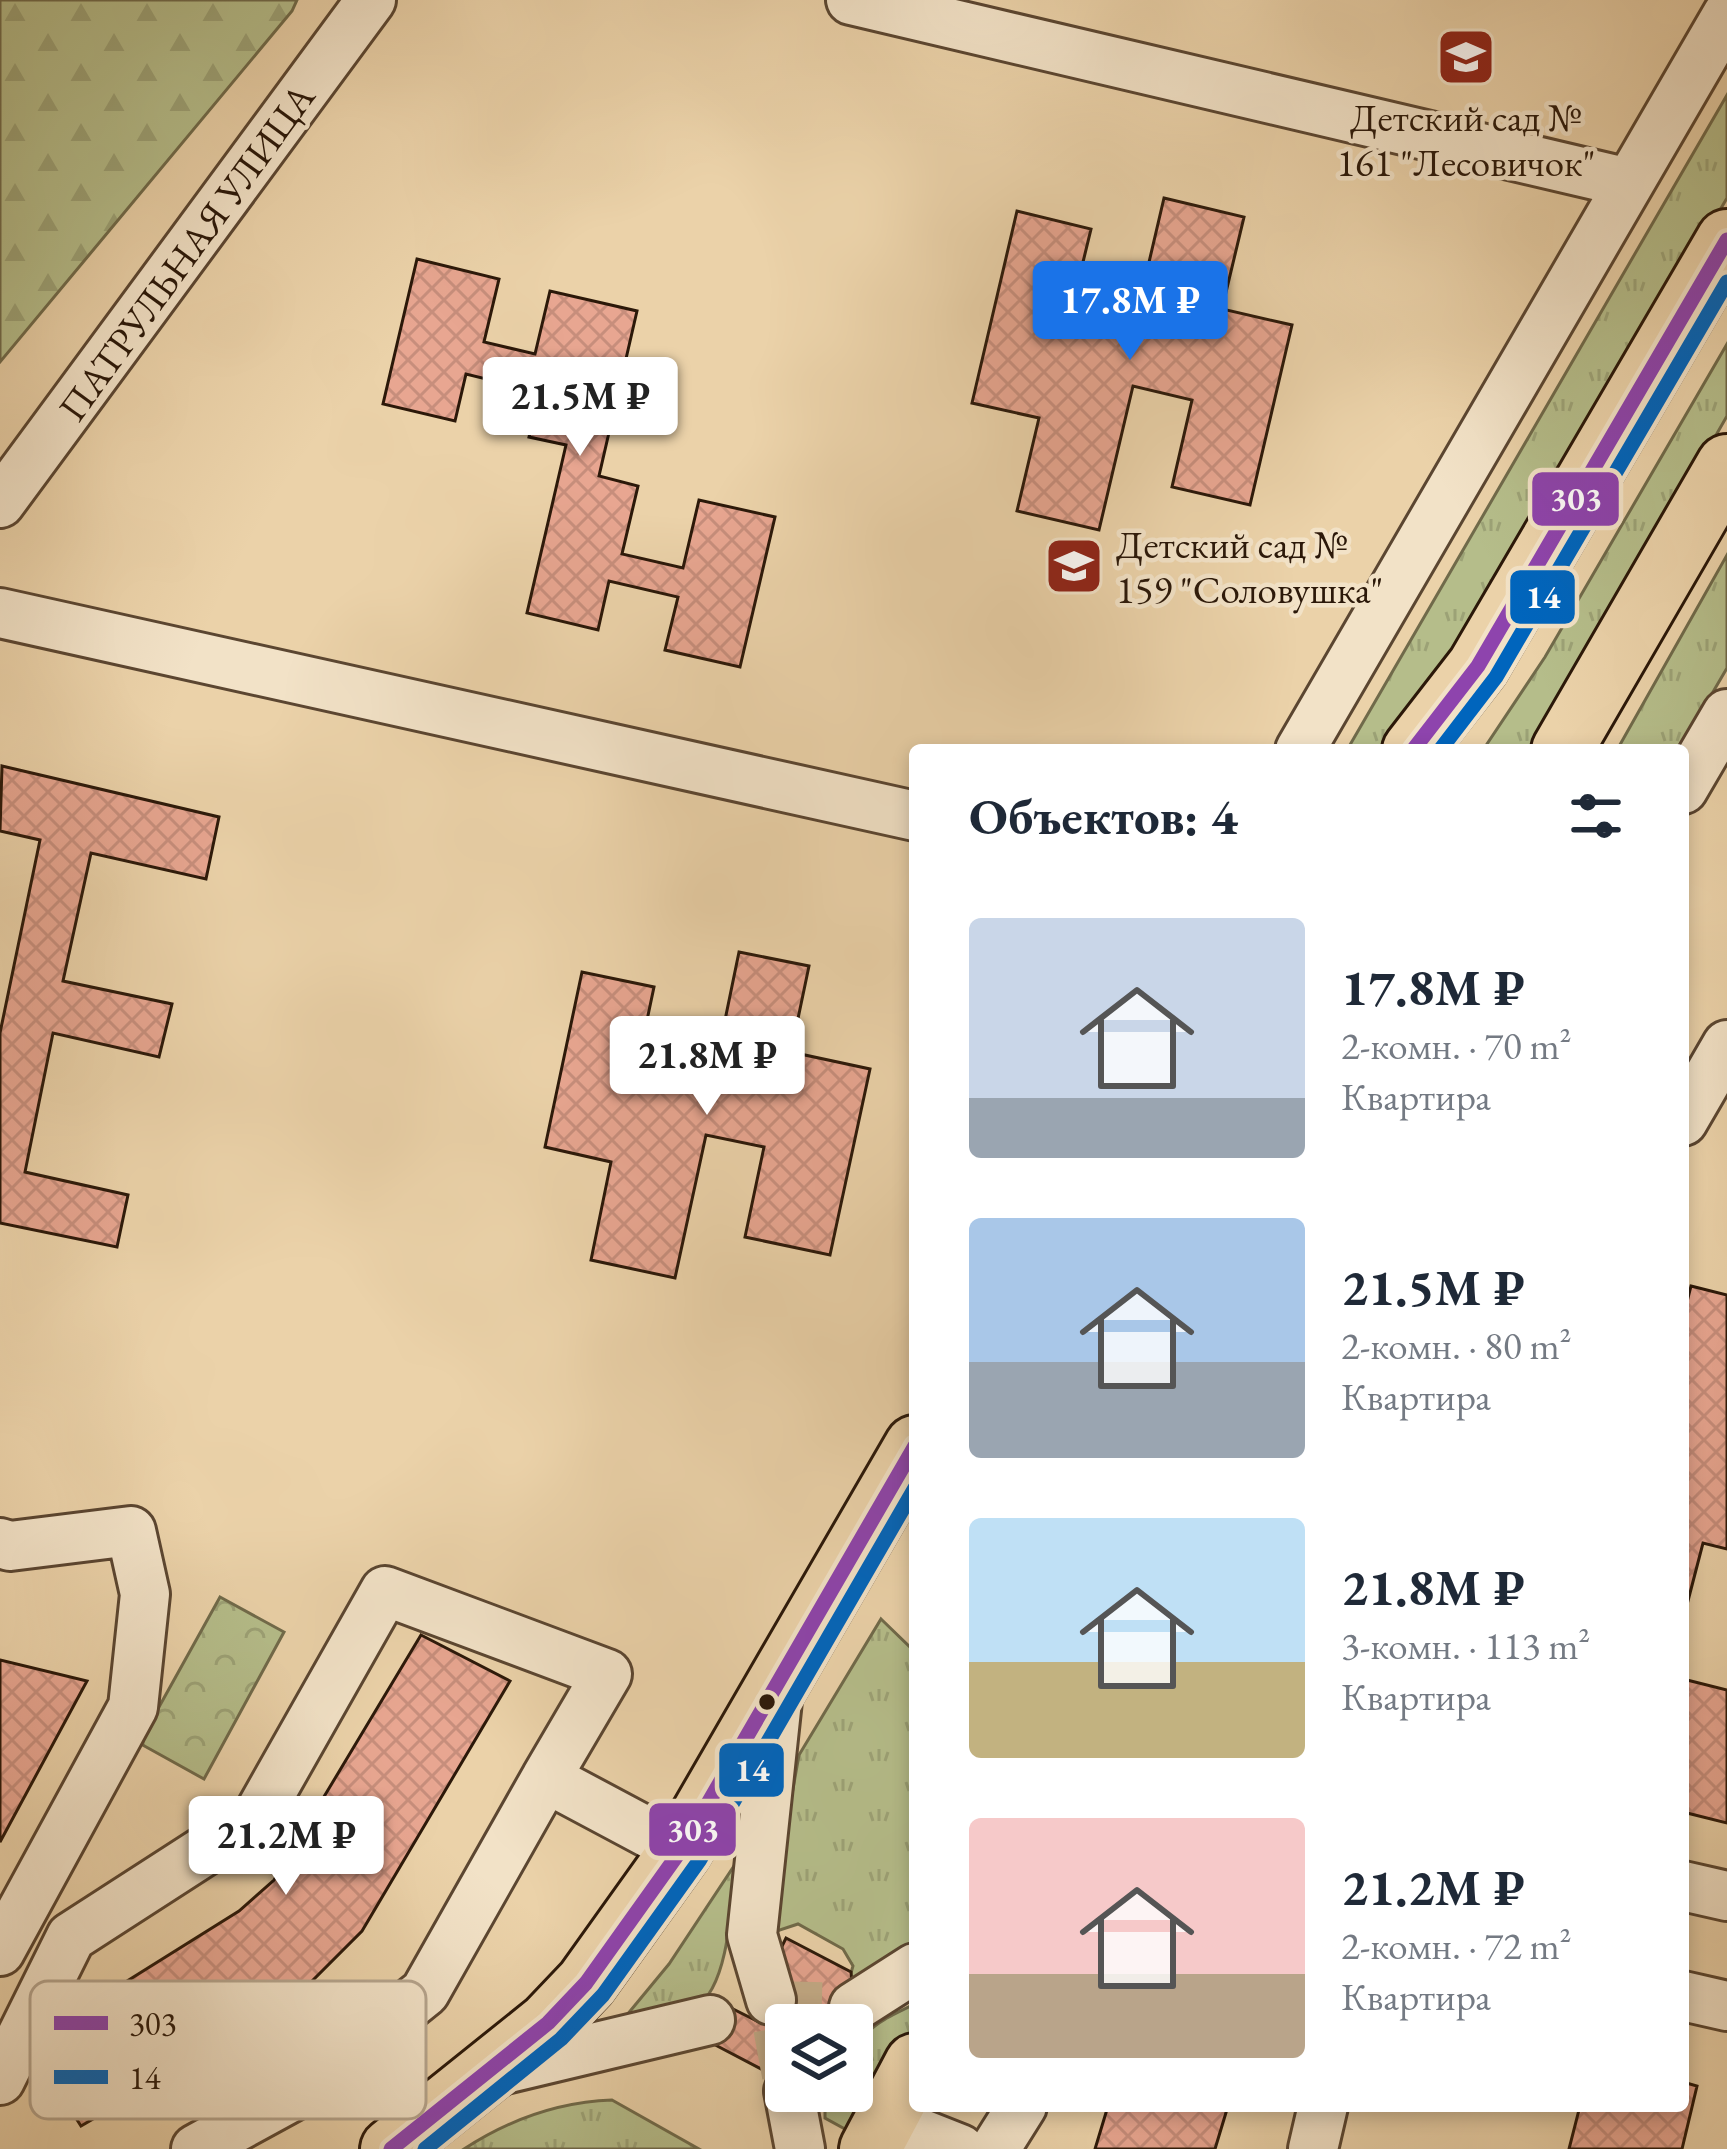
<!DOCTYPE html>
<html lang="ru">
<head>
<meta charset="utf-8">
<style>
	body { margin:0; font-family:"EB Garamond",serif; background:#f2f2f3; color:#1f2937; height:100vh; display:flex; flex-direction:column; font-size:45px; white-space:nowrap }
	* { box-sizing:border-box; margin:0 }
	p { font-size:39px; color:#747a83 }
	.icon { flex:none; width:66px; height:66px; fill:none; stroke:currentColor; stroke-width:2; stroke-linecap:round; stroke-linejoin:round }
	.map { position:relative; flex:1; overflow:hidden }
	.drawer { position:absolute; left:909px; top:744px; width:780px; height:1368px; display:flex; flex-direction:column; background:#fff; border-radius:12px; box-shadow:0 6px 18px #0003 }
	.drawer>* { flex:none }
	.fabs { position:absolute; left:765px; top:2004px; display:grid; gap:24px }
	.fabs a { display:grid; place-items:center; width:108px; height:108px; border-radius:12px; background:#fff; box-shadow:0 6px 18px #0003; font-size:60px }
	.price { position:absolute; translate:-50% -102px; padding:0 27px; border-radius:12px; background:#fff; color:#222; font-size:39px; line-height:78px; filter:drop-shadow(0 3px 6px #0008) }
	.price::after { content:''; position:absolute; left:50%; top:72px; width:36px; height:27px; margin-left:-18px; background:inherit; clip-path:polygon(0 0,100% 0,50% 100%) }
	.price.selected { background:#1a73e8; color:#fff }
	ul { padding:0; list-style:none }
	li { display:flex; align-items:center; gap:36px; height:300px; padding:0 60px }
	li span { display:grid; place-items:center; flex:none; width:336px; height:240px; border-radius:12px; color:#555 }
	li>.icon { margin-inline-start:auto }
	span .icon { width:144px; height:144px; fill:#fffc; stroke-width:1 }
	li b { font-size:51px }
	h2 { display:flex; justify-content:space-between; align-items:center; height:144px; padding:0 60px; font-size:51px }
	.map>svg:first-child { display:block }
	.grass { fill:url(#grass-tufts); stroke:#706a4a; stroke-width:3 }
	.forest { fill:url(#forest-firs); stroke:#706a4a; stroke-width:3 }
	.park { fill:url(#park-crowns); stroke:#706a4a; stroke-width:3 }
	.building { fill:url(#building-cross-hatch); stroke:#2b1809; stroke-width:3 }
	.lines { fill:none; stroke-linecap:round; stroke-linejoin:round }
	.minor-tunnel { stroke:#c5ad89; stroke-width:48; stroke-dasharray:48 24; stroke-linecap:butt }
	.minor-casing { stroke:#5b4631; stroke-width:54 }
	.major-casing { stroke:#2b1809; stroke-width:66 }
	.minor { stroke:#f2e2c7; stroke-width:48 }
	.major { stroke:#ebd2a9; stroke-width:60 }
	.bus-1-casing { stroke:#f2e2c7; stroke-width:24 }
	.bus-2-casing { stroke:#f2e2c7; stroke-width:24 }
	.bus-1 { stroke:#8e44ad; stroke-width:15 }
	.bus-2 { stroke:#0065bd; stroke-width:15 }
	.bus-dot { fill:#2b1809; stroke:#f2e2c7; stroke-width:4.5 }
	.labels { text-anchor:middle; stroke-width:9; stroke-linejoin:round; paint-order:stroke }
	.poi-label { font-size:39px; fill:#2b1809; stroke:#f2e2c7 }
	.street-label { font-size:39px; fill:#2b1809; stroke:#f2e2c7 }
	.key { fill:#f2e2c7; stroke:#b6a58e; stroke-width:3 }
	.key-label { font-size:33px; fill:#2b1809 }
	.line-badge { stroke:#f2e2c7; stroke-width:4.5 }
	.badge-label { font-size:33px; text-anchor:middle; font-weight:bold; fill:#fff }
</style>
</head>
<body>
<div class="map">
<svg width="1727" height="2149" viewBox="0 0 1727 2149">
	<defs>
		<pattern id="grass-tufts" width="24" height="20" patternUnits="userSpaceOnUse" patternTransform="scale(3)"><rect width="24" height="20" fill="#b5bd8a"/><path d="M3 7l-1-3M5 7V3M7 7l1-3M15 17l-1-3M17 17v-4M19 17l1-3" fill="none" stroke="#9ca276"/></pattern>
		<pattern id="forest-firs" width="22" height="20" patternUnits="userSpaceOnUse" patternTransform="scale(3)"><rect width="22" height="20" fill="#b5bd8a"/><path d="M5 1l3.5 6h-7zM16 11l3.5 6h-7z" fill="#9ca276"/></pattern>
		<pattern id="park-crowns" width="20" height="18" patternUnits="userSpaceOnUse" patternTransform="scale(3)"><rect width="20" height="18" fill="#b5bd8a"/><path d="M2 6a3 3 0 1 1 6 0M12 15a3 3 0 1 1 6 0" fill="none" stroke="#9ca276"/></pattern>
		<pattern id="building-cross-hatch" width="8" height="8" patternUnits="userSpaceOnUse" patternTransform="scale(3)"><rect width="8" height="8" fill="#e8a691"/><path d="M0 0l8 8M0 8l8-8" fill="none" stroke="#c78e7c"/></pattern>
	</defs>
	<rect width="100%" height="100%" fill="#ebd2a9"/>
	<filter id="stains"><feTurbulence type="fractalNoise" baseFrequency=".00167" numOctaves="4"/><feColorMatrix values="0 0 0 0 .2 0 0 0 0 .09 0 0 0 0 .02 0 0 0 .5 -.17"/></filter>
	<radialGradient id="worn" r=".72"><stop offset=".6" stop-color="#630" stop-opacity="0"/><stop offset="1" stop-color="#630" stop-opacity=".3"/></radialGradient>
	<path class="grass" d="M 1727,95 L 1727,198 L 1445,679 L 1382,750 L 1347,750 Z
		M 1727,344 L 1727,416 L 1565,698 L 1541,750 L 1483,750 L 1545,657 Z
		M 1727,555 L 1727,668 L 1679,750 L 1617,750 Z
		M 881,1619 L 915,1652 L 915,1944 L 848,1983 L 853,1966 L 843,1949 L 798,1924 L 774,1932 L 775,1890 L 799,1755 Z
		M 734,1866 C 731,1904 730,1987 694,2009 C 677,2021 634,2027 612,2033 L 669,1964 Z
		M 915,2004 L 915,2024 L 854,2134 L 825,2118 L 825,2107 L 834,2091 L 852,2091 C 852,2034 867,2027 915,2004 Z
		M 612,2100 L 699,2149 L 464,2149 C 510,2119 558,2102 612,2100 Z"/>
	<path class="forest" d="M 0,0 L 297,0 L 292,11 L 0,362 Z"/>
	<path class="park" d="M 220,1597 L 284,1632 L 204,1779 L 139,1743 Z"/>
	<path class="building" d="M 1164,198 L 1244,217 L 1222,309 L 1292,325 L 1250,505 L 1172,487 L 1192,400 L 1133,386 L 1099,530 L 1017,511 L 1039,418 L 972,403 L 1017,211 L 1091,229 L 1069,320 L 1132,335 Z
		M 417,259 L 499,279 L 484,342 L 535,354 L 550,291 L 637,311 L 599,476 L 638,486 L 622,554 L 683,568 L 699,500 L 775,517 L 740,667 L 665,650 L 678,597 L 609,581 L 598,630 L 527,613 L 566,445 L 529,437 L 540,392 L 466,374 L 455,421 L 383,404 Z
		M 2,766 L 219,817 L 206,879 L 91,853 L 63,981 L 172,1004 L 159,1057 L 53,1033 L 25,1172 L 128,1195 L 117,1247 L 0,1223 L 0,1033 L 40,840 L 0,831 Z
		M 739,952 L 809,966 L 791,1052 L 870,1069 L 830,1255 L 745,1237 L 764,1147 L 706,1135 L 675,1278 L 591,1260 L 611,1162 L 545,1147 L 582,972 L 654,987 L 635,1077 L 710,1093 Z
		M 1691,1286 L 1727,1295 L 1727,1549 L 1703,1543 L 1683,1620 L 1683,1318 Z
		M 421,1635 L 510,1681 L 362,1931 L 286,2007 L 81,2126 L 28,2043 L 239,1911 L 274,1880 Z
		M 0,1660 L 87,1681 L 0,1842 Z
		M 1683,1679 L 1727,1690 L 1727,1823 L 1683,1812 Z
		M 786,1938 L 851,1972 L 854,2007 L 830,2011 L 811,2002 L 799,2025 L 786,2025 L 786,2082 L 700,2037 L 719,2002 L 759,2022 L 780,1984 L 767,1977 Z
		M 1683,2082 L 1697,2086 L 1682,2149 L 1569,2149 L 1580,2106 L 1683,2106 Z
		M 1108,2106 L 1228,2106 L 1215,2149 L 1095,2149 Z"/>
	<g class="lines">
		<path class="minor-tunnel" d="M 786,2075 L 773,2005 L 854,2007"/>
		<g class="minor-casing">
			<path id="minor" d="M 851,0 L 1629,183
				M 0,503 L 371,0
				M 0,613 L 915,816
				M 1300,750 L 1727,15
				M 1683,789 L 1727,714
				M 1683,1121 L 1727,1045
				M 0,1543 L 10,1546 L 131,1531 L 145,1594 L 133,1707 L 0,1951
				M 1683,1886 L 1727,1896
				M 1683,1996 L 1727,2006
				M 771,2000 L 752,1935 L 778,1691
				M 854,2007 L 915,1968
				M 492,2072 L 710,2020
				M 0,2080 L 71,1937 L 257,1817 L 385,1591 L 607,1674 L 546,1778
				M 789,2091 L 800,2149
				M 884,2119 L 960,2149
				M 196,2149 L 302,2091 L 425,1992 L 546,1778 L 681,1850
				M 995,2149 L 1022,2106
				M 1313,2149 L 1323,2106"/>
		</g>
		<g class="major-casing">
			<path id="major" d="M 1413,750 L 1478,666 L 1727,240
				M 1562,750 L 1727,465
				M 391,2149 L 548,2023 L 586,1983 L 681,1850 L 915,1446
				M 870,2149 L 915,2064"/>
		</g>
		<use href="#minor" class="minor"/>
		<use href="#major" class="major"/>
		<g class="bus-1-casing">
			<path id="bus-1" d="M 1413,750 L 1478,666 L 1727,240
				M 391,2149 L 548,2023 L 586,1983 L 681,1850 L 915,1446"/>
		</g>
		<g class="bus-2-casing">
			<path id="bus-2" d="M 1440,750 L 1496,677 L 1727,282
				M 425,2149 L 561,2039 L 603,1995 L 699,1861 L 915,1488"/>
		</g>
		<use href="#bus-1" class="bus-1"/>
		<use href="#bus-2" class="bus-2"/>
	</g>
	<defs>
		<g id="school-square" transform="scale(3)"><rect x="-9" y="-9" width="18" height="18" rx="4" fill="#8f2418" stroke="#f2e2c7"/><path d="M0-5L7-2L0 1L-7-2ZM-4 1L0 2.5L4 1V4Q0 6-4 4Z" fill="#fff"/></g>
	</defs>
	<g fill-rule="evenodd">
		<use href="#school-square" x="1466" y="57"/>
		<use href="#school-square" x="1074" y="566"/>
	</g>
	<circle class="bus-dot" cx="767" cy="1702" r="10"/>
	<g class="labels">
		<g class="poi-label">
			<text x="1466" y="131">Детский сад №<tspan x="1466" dy="45">161 "Лесовичок"</tspan></text>
			<text x="1116" y="558" text-anchor="start">Детский сад №<tspan x="1116" dy="45">159 "Соловушка"</tspan></text>
		</g>
		<g class="street-label">
			<text transform="translate(186 252) rotate(-54)" y="14">ПАТРУЛЬНАЯ УЛИЦА</text>
		</g>
	</g>
	<rect x="30" y="1981" width="396" height="138" rx="18" class="key"/>
	<rect x="54" y="2016" width="54" height="14" fill="#8e44ad"/>
	<rect x="54" y="2070" width="54" height="14" fill="#0065bd"/>
	<g class="key-label">
		<text x="129" y="2035">303</text>
		<text x="129" y="2089">14</text>
	</g>
	<g class="line-badge">
		<rect x="1530" y="470" width="91" height="58" rx="12" fill="#8e44ad"/>
		<rect x="1508" y="568" width="69" height="58" rx="12" fill="#0065bd"/>
		<rect x="717" y="1741" width="69" height="58" rx="12" fill="#0065bd"/>
		<rect x="647" y="1801" width="91" height="57" rx="12" fill="#8e44ad"/>
	</g>
	<g class="badge-label">
		<text x="1576" y="510">303</text>
		<text x="1543" y="608">14</text>
		<text x="752" y="1781">14</text>
		<text x="693" y="1841">303</text>
	</g>
	<rect width="100%" height="100%" filter="url(#stains)"/>
	<rect width="100%" height="100%" fill="url(#worn)"/>
</svg>
<div class="fabs">
<a><svg class="icon" aria-label="layers" viewBox="0 0 24 24"><path d="M12 4l9 5-9 5-9-5zM3 14l9 5 9-5"/></svg></a>
</div>
<b class="price selected" style="left:1130px;top:363px">17.8M ₽</b>
<b class="price" style="left:580px;top:459px">21.5M ₽</b>
<b class="price" style="left:707px;top:1118px">21.8M ₽</b>
<b class="price" style="left:286px;top:1898px">21.2M ₽</b>
<section class="drawer">
<h2>Объектов: 4<svg class="icon" aria-label="filters" viewBox="0 0 24 24"><path d="M4 7h16M4 17h16"/><circle cx="9" cy="7" r="2"/><circle cx="15" cy="17" r="2"/></svg></h2>
<ul>
<li><span style="background:linear-gradient(#c9d6e8 75%,#9aa5b1 0)"><svg class="icon" aria-label="home" viewBox="0 0 24 24"><path d="M3 11l9-7 9 7M6 9v11h12V9"/></svg></span><div><b>17.8M ₽</b><p>2-комн. · 70 m²</p><p>Квартира</p></div></li>
<li><span style="background:linear-gradient(#a9c7e8 60%,#9aa5b1 0)"><svg class="icon" aria-label="home" viewBox="0 0 24 24"><path d="M3 11l9-7 9 7M6 9v11h12V9"/></svg></span><div><b>21.5M ₽</b><p>2-комн. · 80 m²</p><p>Квартира</p></div></li>
<li><span style="background:linear-gradient(#bfe0f5 60%,#c2b280 0)"><svg class="icon" aria-label="home" viewBox="0 0 24 24"><path d="M3 11l9-7 9 7M6 9v11h12V9"/></svg></span><div><b>21.8M ₽</b><p>3-комн. · 113 m²</p><p>Квартира</p></div></li>
<li><span style="background:linear-gradient(#f6c9c9 65%,#b9a48a 0)"><svg class="icon" aria-label="home" viewBox="0 0 24 24"><path d="M3 11l9-7 9 7M6 9v11h12V9"/></svg></span><div><b>21.2M ₽</b><p>2-комн. · 72 m²</p><p>Квартира</p></div></li>
</ul>
</section>
</div>
</body>
</html>
